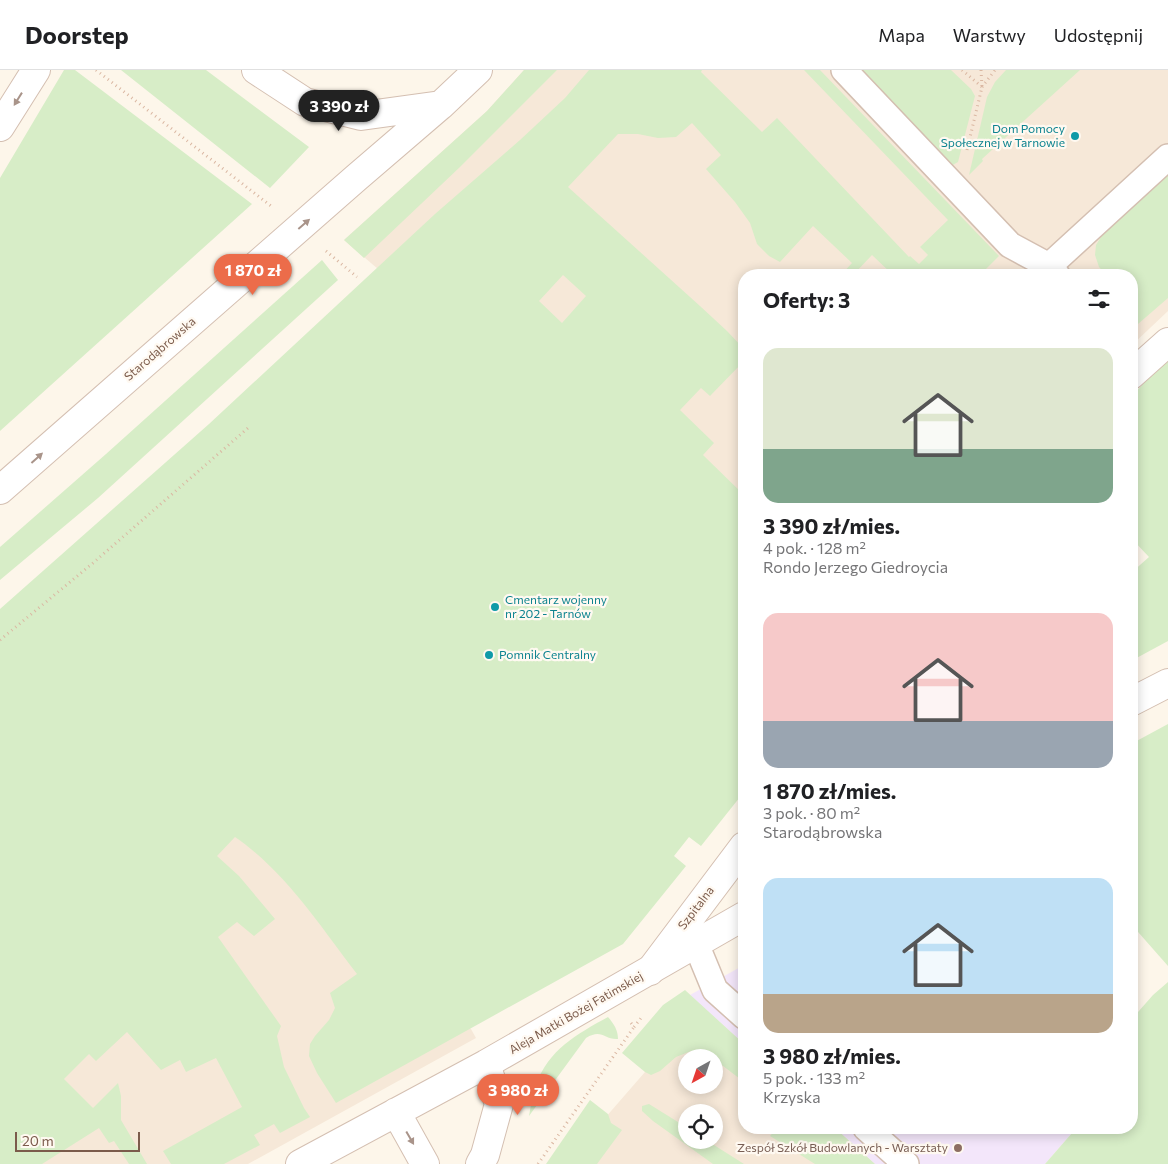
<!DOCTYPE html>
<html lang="pl">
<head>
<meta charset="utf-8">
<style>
	body { margin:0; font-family:Commissioner,sans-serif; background:#f2f2f2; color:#202124; height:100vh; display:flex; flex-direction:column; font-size:19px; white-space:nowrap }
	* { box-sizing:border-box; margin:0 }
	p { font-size:16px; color:#757577 }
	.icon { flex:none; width:28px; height:28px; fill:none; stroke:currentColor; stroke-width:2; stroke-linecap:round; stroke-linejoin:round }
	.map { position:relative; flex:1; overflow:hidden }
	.drawer { position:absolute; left:738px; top:199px; width:400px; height:865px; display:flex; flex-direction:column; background:#fff; border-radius:20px; box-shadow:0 2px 12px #0003 }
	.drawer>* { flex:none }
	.needle { width:32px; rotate:220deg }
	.buttons { position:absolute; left:678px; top:979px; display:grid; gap:10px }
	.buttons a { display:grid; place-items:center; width:45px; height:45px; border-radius:50%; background:#fff; box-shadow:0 2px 12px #0003; font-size:25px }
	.scale { position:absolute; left:15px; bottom:12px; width:125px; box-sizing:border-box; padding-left:5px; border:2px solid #7b5b4b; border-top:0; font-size:14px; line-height:18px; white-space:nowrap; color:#7b5b4b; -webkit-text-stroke:4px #fff9f1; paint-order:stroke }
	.price { position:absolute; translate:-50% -42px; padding:0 11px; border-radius:18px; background:#ec6c4a; color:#fff; font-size:16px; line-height:32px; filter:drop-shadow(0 1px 2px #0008) }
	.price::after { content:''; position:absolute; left:50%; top:30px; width:15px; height:11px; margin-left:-8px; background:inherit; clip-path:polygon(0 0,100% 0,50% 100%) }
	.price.active { background:#222; color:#fff }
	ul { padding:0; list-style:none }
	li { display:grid; align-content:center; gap:10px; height:265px; padding:0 25px }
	li span { display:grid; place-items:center; height:155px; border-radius:15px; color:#555 }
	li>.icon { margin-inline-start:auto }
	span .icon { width:90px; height:90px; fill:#fffc; stroke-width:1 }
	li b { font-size:21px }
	h2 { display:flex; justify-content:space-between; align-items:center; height:60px; padding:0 25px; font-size:21px }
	header { display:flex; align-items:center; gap:30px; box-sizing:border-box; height:70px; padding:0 25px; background:#fff; border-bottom:1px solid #e0e0e0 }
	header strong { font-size:24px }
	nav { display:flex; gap:28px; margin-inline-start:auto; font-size:18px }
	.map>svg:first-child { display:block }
	.residential { fill:#f6e8d8; fill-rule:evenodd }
	.education { fill:#f3e6fa }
	.green { fill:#d7edc7; fill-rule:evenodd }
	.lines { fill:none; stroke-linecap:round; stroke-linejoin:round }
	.service-casing { stroke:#d4bfb1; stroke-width:28 }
	.minor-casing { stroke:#d4bfb1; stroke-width:30 }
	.tertiary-casing { stroke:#d4bfb1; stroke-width:30 }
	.path { stroke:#dab7a2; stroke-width:3; stroke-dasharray:1 4; stroke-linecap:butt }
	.service { stroke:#fff; stroke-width:25 }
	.minor { stroke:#fff; stroke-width:28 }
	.tertiary { stroke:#fff; stroke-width:28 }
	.oneway { fill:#a9948a }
	.culture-dot { fill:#0f9aa8; stroke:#fff9f1; stroke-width:2 }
	.education-dot { fill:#8d6e63; stroke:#fff9f1; stroke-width:2 }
	.labels { text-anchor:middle; stroke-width:4.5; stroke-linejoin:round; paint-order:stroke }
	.culture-label { font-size:12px; fill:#0d838f; stroke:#fff9f1; text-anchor:start }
	.street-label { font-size:12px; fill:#7b5b4b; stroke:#fff9f1 }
	.education-label { font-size:12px; fill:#785e54; stroke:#fff9f1; text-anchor:end }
</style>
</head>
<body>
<header>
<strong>Doorstep</strong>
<nav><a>Mapa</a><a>Warstwy</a><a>Udostępnij</a></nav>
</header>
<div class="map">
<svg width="1168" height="1094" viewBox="0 0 1168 1094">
	<rect width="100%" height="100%" fill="#fdf6ea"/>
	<path class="residential" d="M 524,0 L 1168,0 L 1168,241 L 1131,276 L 1131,205 L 744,205 L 744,437 L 435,145 L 378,199 L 344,170 L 487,41 Z
		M 41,587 L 471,959 L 476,968 L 248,1094 L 0,1094 Z
		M 700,934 L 744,974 L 744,1058 L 835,1058 L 875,1094 L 565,1094 L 645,1002 ZM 686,988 L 714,988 L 714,1015 L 686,1015 ZM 686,1042 L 714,1042 L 714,1070 L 686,1070 Z"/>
	<path class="education" d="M 744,895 L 744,974 L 690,925 Z
		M 835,1058 L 1066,1058 L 1072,1063 L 1045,1094 L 875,1094 Z"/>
	<path class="green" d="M 64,0 L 75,0 L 252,134 L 0,361 L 0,108 Z
		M 121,0 L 206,0 L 309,77 L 270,118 Z
		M 524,0 L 557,0 L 460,97 L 364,188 L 344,170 L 487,41 Z
		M 589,0 L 702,0 L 701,2 L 762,62 L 777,48 L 909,187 L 910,186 L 919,194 L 928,185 L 920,177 L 948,150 L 804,0 L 820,0 L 999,186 L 980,205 L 893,205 L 872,185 L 853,205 L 841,205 L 852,193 L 813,156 L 780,192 L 769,186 L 757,174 L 750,153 L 735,132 L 706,99 L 721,85 L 692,53 L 676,67 L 658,68 L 638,64 L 618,64 L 568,117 L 700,236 L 727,261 L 744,279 L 744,291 L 710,326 L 701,318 L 680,340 L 714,373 L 703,385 L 744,425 L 744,722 L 701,776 L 689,767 L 674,786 L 686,796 L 623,874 L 336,1033 L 317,1003 L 309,986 L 310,974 L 315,966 L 329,950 L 335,938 L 330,923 L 357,904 C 321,857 285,801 235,767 L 217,786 L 239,806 L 275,849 L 254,866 L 237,852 L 218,867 L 281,956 L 277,966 L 284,997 L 304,1038 L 310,1047 L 280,1063 L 274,1054 L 254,1065 L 260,1075 L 224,1094 L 171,1094 L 163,1081 L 242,1037 L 216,988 L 186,1002 L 180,990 L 161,1000 L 127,962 L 96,991 L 89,984 L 64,1009 L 93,1038 L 118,1013 L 121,1026 L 121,1050 L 147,1094 L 129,1094 L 114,1071 L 109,1073 L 99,1058 L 42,1094 L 0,1094 L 0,539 L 209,354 L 435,144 L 520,70 L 565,28 ZM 563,205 L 586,226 L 562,253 L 539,231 Z
		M 862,0 L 951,0 L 971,19 L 975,26 L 958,92 L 951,96 L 888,35 Z
		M 1006,0 L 1080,0 L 982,89 L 983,91 L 969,105 L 987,27 L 995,12 Z
		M 1168,103 L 1168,228 L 1138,254 L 1131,250 L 1131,236 L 1132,235 L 1131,233 L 1131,205 L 1106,205 L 1099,197 L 1095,185 L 1096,175 L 1104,162 Z
		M 322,190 L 338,210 L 98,428 L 0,510 L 0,477 L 106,384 Z
		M 1168,289 L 1168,571 L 1131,591 L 1131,503 L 1149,487 L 1131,468 L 1131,327 L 1154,302 Z
		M 1168,654 L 1168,896 L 1131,854 L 1131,674 Z
		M 1168,912 L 1168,1094 L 1045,1094 L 1072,1063 L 1066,1058 L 1131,1058 L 1131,950 L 1153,925 Z
		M 685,920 L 744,974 L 744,1012 L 714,989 L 714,988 L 691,981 L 676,987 L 660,1001 L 651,1005 L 645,1002 L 622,983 L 663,935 Z
		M 608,947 C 614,954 618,960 618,969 C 604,970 602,958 586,968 L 529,1046 C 531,1036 532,1025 536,1015 C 548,980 577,964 608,947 Z
		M 590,1030 L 608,1044 L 611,1053 L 622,1060 L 597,1094 L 546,1094 Z
		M 649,1034 L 686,1057 L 686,1070 L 706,1070 L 744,1094 L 713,1094 L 653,1051 L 642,1041 L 642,1036 Z
		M 777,1058 L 835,1058 L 875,1094 L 815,1094 L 770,1066 Z"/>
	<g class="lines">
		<g class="service-casing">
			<path id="service" d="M 844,0 L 1010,175 L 1049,196
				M 1057,205 L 1049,196 L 1168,87
				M 696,874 L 715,920 L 744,946
				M 866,1058 L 906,1094"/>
		</g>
		<g class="minor-casing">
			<path id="minor" d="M 1131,305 L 1168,272
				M 650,901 L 744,776"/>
		</g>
		<g class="tertiary-casing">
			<path id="tertiary" d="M 256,0 L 305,32 L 361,46 L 441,35
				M 0,57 L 36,0
				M 0,420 L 356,108 L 441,35 L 478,0
				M 1131,632 L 1168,613
				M 396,1042 L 425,1094
				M 300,1094 L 486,994 L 744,846
				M 480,1094 L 485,1085 L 499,1034 L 486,994"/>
		</g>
		<path class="path" d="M 96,0 L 271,136
			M 962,0 L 982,17 L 967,80
			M 981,0 L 982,17
			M 982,17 L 995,0
			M 326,181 L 357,207
			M 0,570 L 93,493 L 248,358
			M 631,953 L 634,957 L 641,948
			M 538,1094 L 634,957"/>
		<use href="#service" class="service"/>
		<use href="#minor" class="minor"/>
		<use href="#tertiary" class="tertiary"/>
	</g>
	<defs><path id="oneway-solid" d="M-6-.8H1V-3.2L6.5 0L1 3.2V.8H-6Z" transform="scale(1.25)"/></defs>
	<g class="oneway">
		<use href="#oneway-solid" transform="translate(18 29) rotate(122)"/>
		<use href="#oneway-solid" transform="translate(304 154) rotate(-41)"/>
		<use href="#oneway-solid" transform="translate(37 388) rotate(-42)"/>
		<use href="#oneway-solid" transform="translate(410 1068) rotate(60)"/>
	</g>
	<g class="culture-dot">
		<circle cx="1075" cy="66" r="5"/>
		<circle cx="495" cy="537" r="5"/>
		<circle cx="489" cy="585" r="5"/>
	</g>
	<circle class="education-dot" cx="958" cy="1078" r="5"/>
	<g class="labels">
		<g class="culture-label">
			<text x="1065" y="63" text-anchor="end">Dom Pomocy<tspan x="1065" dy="14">Społecznej w Tarnowie</tspan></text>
			<text x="505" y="534">Cmentarz wojenny<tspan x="505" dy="14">nr 202 - Tarnów</tspan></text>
			<text x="499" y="589">Pomnik Centralny</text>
		</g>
		<g class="street-label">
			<text transform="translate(160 279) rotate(-41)" y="4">Starodąbrowska</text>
			<text transform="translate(696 838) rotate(-53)" y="4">Szpitalna</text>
			<text transform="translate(576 943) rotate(-30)" y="4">Aleja Matki Bożej Fatimskiej</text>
		</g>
		<g class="education-label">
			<text x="948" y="1082">Zespół Szkół Budowlanych - Warsztaty</text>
		</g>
	</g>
</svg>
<div class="buttons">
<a><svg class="needle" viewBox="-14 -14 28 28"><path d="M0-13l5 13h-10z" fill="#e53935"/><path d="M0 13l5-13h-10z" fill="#757577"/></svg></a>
<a><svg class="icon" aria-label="locate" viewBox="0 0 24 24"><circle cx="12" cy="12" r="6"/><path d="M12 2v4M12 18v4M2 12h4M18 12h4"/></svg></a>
</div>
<div class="scale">20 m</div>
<b class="price active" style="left:339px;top:62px">3 390 zł</b>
<b class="price" style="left:253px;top:226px">1 870 zł</b>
<b class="price" style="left:518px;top:1046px">3 980 zł</b>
<section class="drawer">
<h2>Oferty: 3<svg class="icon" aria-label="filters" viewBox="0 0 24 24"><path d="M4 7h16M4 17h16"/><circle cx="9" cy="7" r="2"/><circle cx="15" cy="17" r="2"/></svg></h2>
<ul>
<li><span style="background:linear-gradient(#dfe7d0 65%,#7fa58c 0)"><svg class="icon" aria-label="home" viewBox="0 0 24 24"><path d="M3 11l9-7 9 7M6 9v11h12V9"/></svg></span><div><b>3 390 zł/mies.</b><p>4 pok. · 128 m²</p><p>Rondo Jerzego Giedroycia</p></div></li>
<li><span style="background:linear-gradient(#f6c9c9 70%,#9aa5b1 0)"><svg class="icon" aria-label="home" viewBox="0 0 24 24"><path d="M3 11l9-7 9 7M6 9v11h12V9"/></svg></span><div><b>1 870 zł/mies.</b><p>3 pok. · 80 m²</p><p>Starodąbrowska</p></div></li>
<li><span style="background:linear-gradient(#bfe0f5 75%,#b9a48a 0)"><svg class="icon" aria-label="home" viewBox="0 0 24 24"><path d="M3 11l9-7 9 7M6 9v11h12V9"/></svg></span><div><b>3 980 zł/mies.</b><p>5 pok. · 133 m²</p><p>Krzyska</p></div></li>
</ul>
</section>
</div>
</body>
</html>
